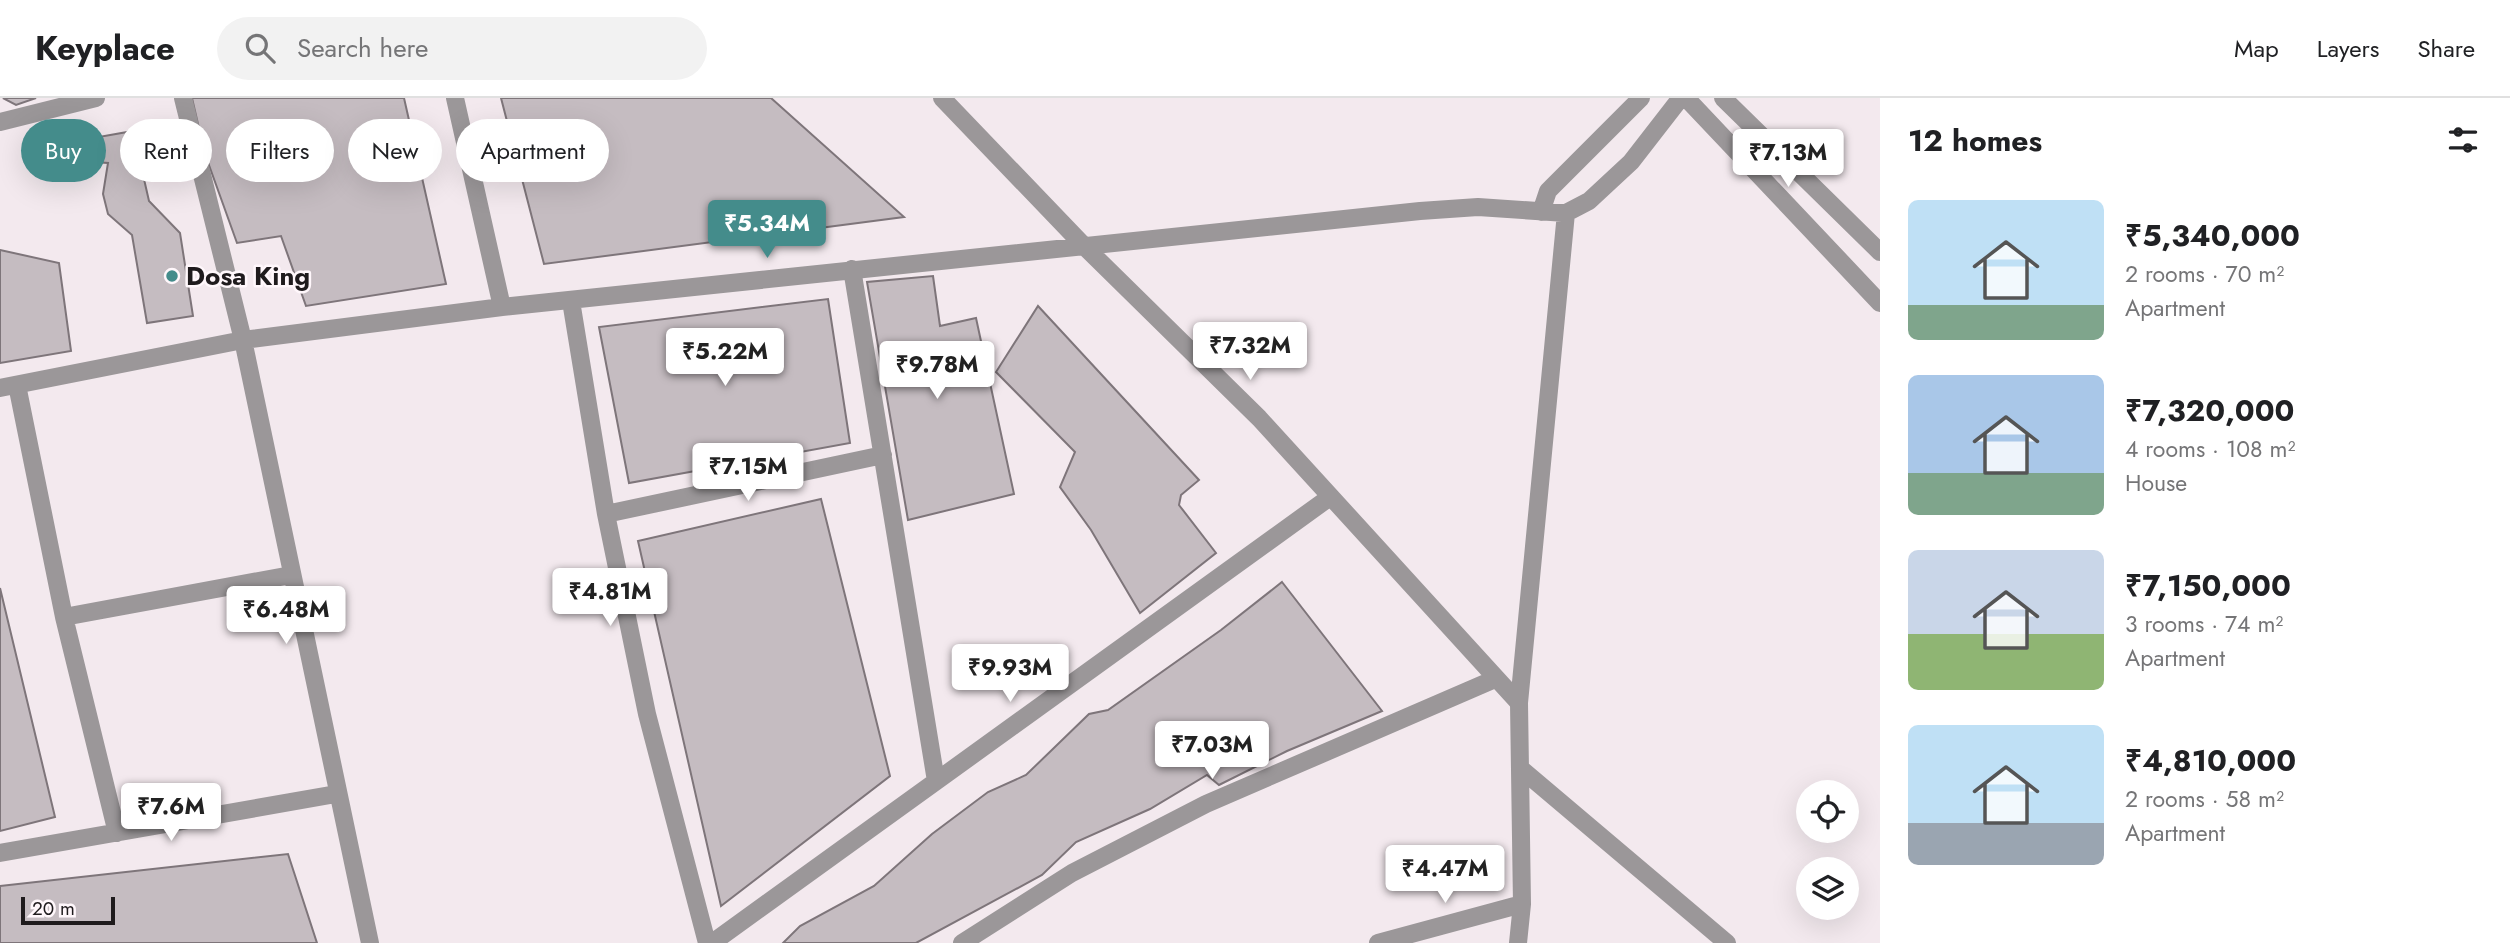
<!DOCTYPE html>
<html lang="en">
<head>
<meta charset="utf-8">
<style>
	body { margin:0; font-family:Jost,sans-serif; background:#f2f2f2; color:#202124; height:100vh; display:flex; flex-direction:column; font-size:26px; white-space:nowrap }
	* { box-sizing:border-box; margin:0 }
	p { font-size:23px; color:#757577 }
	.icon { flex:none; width:38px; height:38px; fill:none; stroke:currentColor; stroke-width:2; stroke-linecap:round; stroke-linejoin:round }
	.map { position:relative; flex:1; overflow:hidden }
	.sheet { display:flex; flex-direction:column; background:#fff; width:630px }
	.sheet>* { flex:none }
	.banner { position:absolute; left:21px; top:21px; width:665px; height:63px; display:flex; gap:14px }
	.controls { position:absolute; left:1796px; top:682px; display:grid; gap:14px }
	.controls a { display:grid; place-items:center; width:63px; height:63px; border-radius:50%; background:#fff; box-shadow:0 7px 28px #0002; font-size:35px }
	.scale { position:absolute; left:21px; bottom:18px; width:94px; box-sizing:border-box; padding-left:7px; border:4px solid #1f1b1d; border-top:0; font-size:19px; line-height:24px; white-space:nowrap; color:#1f1b1d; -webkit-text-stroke:5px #fff7fb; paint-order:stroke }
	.price { position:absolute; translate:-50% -60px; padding:0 16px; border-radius:7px; background:#fff; color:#222; font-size:23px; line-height:46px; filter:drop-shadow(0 2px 4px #0008) }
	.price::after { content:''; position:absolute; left:50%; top:42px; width:21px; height:16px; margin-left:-10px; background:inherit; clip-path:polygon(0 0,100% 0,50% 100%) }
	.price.on { background:#448c8b; color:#fff }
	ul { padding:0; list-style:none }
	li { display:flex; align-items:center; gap:21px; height:175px; padding:0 28px }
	li span { display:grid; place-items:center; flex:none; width:196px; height:140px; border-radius:10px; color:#555 }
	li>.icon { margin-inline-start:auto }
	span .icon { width:84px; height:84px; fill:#fffc; stroke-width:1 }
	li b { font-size:30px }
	h2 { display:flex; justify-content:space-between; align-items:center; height:84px; padding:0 28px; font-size:30px }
	.pill { padding:0 24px; border-radius:32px; background:#fff; box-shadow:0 7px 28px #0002; font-size:24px; line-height:63px }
	.pill.on { background:#448c8b; color:#fff }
	header { display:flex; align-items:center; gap:42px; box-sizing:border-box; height:98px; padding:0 35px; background:#fff; border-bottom:2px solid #e0e0e0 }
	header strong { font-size:33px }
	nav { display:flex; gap:38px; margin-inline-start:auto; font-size:24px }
	.search { width:490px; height:63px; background:#f2f2f2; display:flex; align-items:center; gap:18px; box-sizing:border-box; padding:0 24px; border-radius:38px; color:#757577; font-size:26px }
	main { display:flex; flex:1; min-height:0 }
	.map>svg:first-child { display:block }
	.building { fill:#c5bcc1; stroke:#7e757a; stroke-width:2 }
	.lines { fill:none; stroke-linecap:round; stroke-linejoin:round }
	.minor { stroke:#9b9799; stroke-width:18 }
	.poi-dot { fill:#448c8b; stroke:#fff7fb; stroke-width:2.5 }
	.labels { text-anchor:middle; stroke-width:5; stroke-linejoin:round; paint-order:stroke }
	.poi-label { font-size:26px; font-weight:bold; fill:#1f1b1d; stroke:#fff7fb; text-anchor:start }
</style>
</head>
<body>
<header>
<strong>Keyplace</strong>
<div class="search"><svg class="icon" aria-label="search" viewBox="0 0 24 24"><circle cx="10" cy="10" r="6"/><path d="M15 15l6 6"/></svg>Search here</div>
<nav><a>Map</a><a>Layers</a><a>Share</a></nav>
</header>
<main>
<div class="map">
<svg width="1880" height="845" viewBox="0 0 1880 845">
	<rect width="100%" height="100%" fill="#f3e9ee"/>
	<path class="building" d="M 3,0 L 36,0 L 16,7 Z
		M 192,0 L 404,0 L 446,186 L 306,208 L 281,138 L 237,145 L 205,56 Z
		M 501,0 L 771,0 L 904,119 L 544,166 Z
		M 133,33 L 149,103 L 180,135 L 193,218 L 147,225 L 132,137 L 108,116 L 103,96 L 108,65 L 94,64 L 93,40 Z
		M 0,152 L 59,165 L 71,253 L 0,265 Z
		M 933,178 L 940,228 L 976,220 L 1014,396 L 908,422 L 867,184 Z
		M 828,201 L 850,345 L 629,385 L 599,229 Z
		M 1038,208 L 1199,382 L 1181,397 L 1179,407 L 1216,455 L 1140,515 L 1091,432 L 1060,389 L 1075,354 L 996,274 Z
		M 821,401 L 890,678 L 721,808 L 638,443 Z
		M 1282,484 L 1382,613 L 1287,653 L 1219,687 L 1207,677 L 1150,711 L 1076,744 L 1042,777 L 916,845 L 783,845 L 800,828 L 874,788 L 932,736 L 988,694 L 1026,677 L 1089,616 L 1108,612 L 1221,532 Z
		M 0,490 L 55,719 L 0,733 Z
		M 288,756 L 317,845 L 0,845 L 0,788 Z"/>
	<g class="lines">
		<path class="minor" d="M 183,0 L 243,242 L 370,845
			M 455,0 L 502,209
			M 942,0 L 1085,149 L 1259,320 L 1519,605
			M 1723,0 L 1880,154
			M 1689,3 L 1880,205
			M 0,24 L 96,0
			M 1541,114 L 1548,93 L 1641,0
			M 852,171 L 936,683
			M 571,203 L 606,416 L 647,616 L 707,845
			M 17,287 L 64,519 L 117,735
			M 0,290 L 243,242 L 502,209 L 1420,113 L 1478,109 L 1566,115 L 1589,103 L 1631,64 L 1676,6
			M 606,416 L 883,357
			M 64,519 L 291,477
			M 1520,670 L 1727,845
			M 0,755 L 336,696
			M 712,845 L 1330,399
			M 962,845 L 1072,775 L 1206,706 L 1495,581
			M 1378,845 L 1522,806
			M 1518,845 L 1522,806 L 1519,605 L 1566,115"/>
	</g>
	<circle class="poi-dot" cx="172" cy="178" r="7"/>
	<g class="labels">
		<g class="poi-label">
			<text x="186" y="187">Dosa King</text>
		</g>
	</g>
</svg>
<div class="controls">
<a><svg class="icon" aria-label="locate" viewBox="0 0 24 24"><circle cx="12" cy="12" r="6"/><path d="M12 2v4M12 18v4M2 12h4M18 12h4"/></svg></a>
<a><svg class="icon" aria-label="layers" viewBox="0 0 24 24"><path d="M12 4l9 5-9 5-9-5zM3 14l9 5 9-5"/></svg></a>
</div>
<div class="scale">20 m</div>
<b class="price" style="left:1788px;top:91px">₹7.13M</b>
<b class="price on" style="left:767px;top:162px">₹5.34M</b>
<b class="price" style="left:1250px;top:284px">₹7.32M</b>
<b class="price" style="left:725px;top:290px">₹5.22M</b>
<b class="price" style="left:937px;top:303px">₹9.78M</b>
<b class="price" style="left:748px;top:405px">₹7.15M</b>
<b class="price" style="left:610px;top:530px">₹4.81M</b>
<b class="price" style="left:286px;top:548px">₹6.48M</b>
<b class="price" style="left:1010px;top:606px">₹9.93M</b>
<b class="price" style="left:1212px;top:683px">₹7.03M</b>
<b class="price" style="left:171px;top:745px">₹7.6M</b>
<b class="price" style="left:1445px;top:807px">₹4.47M</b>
<div class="banner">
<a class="pill on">Buy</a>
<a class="pill">Rent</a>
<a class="pill">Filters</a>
<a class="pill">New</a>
<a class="pill">Apartment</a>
</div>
</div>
<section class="sheet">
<h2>12 homes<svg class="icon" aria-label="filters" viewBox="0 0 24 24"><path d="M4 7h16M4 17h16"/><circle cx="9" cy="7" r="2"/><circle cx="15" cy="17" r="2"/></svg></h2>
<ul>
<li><span style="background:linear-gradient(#bfe0f5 75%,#7fa58c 0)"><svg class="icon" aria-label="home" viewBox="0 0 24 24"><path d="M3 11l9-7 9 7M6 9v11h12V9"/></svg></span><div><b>₹5,340,000</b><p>2 rooms · 70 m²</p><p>Apartment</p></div></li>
<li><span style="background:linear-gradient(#a9c7e8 70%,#7fa58c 0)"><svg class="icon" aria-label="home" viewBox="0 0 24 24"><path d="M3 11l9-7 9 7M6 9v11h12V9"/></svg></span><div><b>₹7,320,000</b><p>4 rooms · 108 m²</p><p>House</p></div></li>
<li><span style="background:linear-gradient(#c9d6e8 60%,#8fb573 0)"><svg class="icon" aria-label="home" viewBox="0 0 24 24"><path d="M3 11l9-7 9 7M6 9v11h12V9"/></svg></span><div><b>₹7,150,000</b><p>3 rooms · 74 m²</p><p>Apartment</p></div></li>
<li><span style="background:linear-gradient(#bfe0f5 70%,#9aa5b1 0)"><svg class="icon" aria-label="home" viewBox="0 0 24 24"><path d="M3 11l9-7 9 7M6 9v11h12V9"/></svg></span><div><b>₹4,810,000</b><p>2 rooms · 58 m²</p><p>Apartment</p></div></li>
</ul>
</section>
</main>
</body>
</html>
